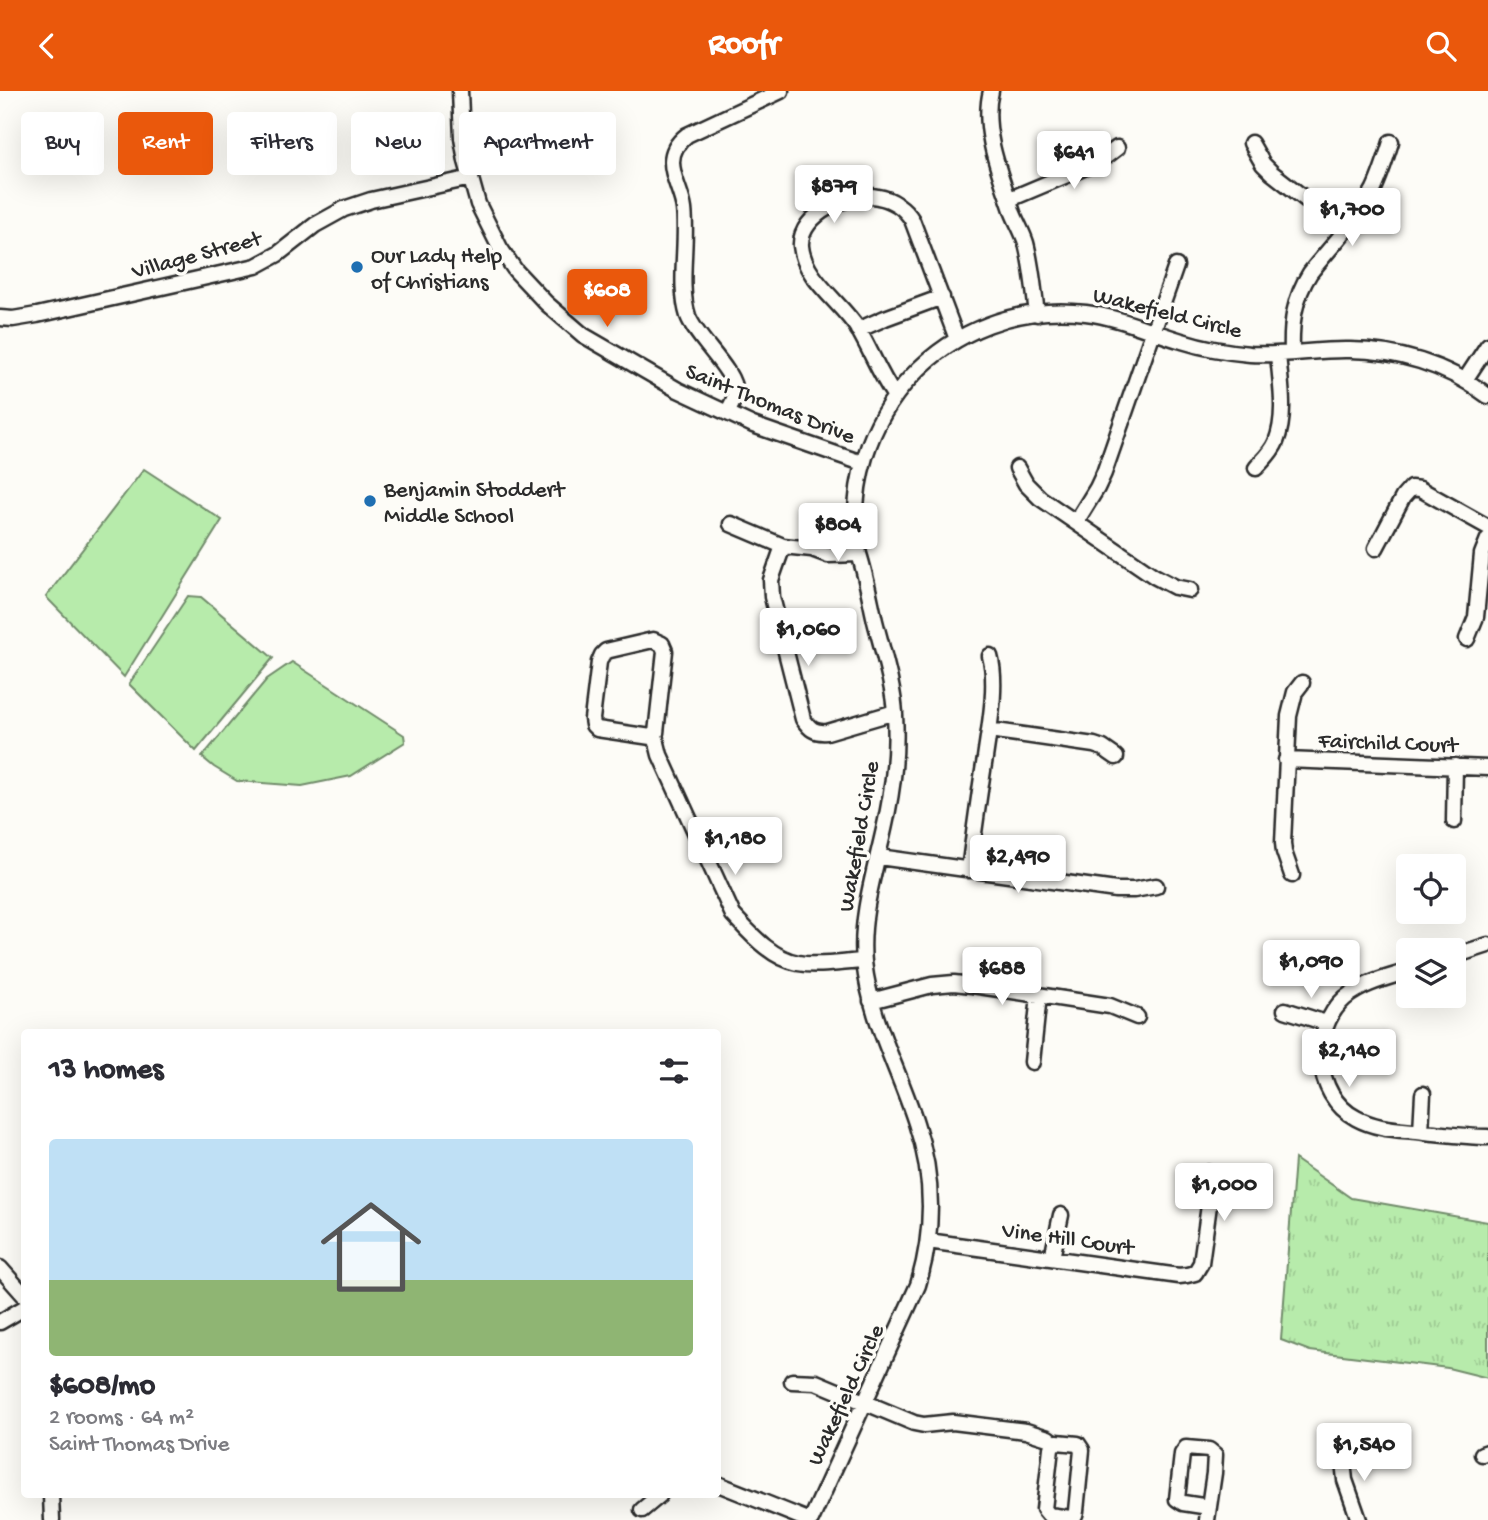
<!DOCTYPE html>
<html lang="en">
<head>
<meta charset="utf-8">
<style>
	body { margin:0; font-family:"Gochi Hand",sans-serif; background:#f2f2f3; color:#2b2b33; height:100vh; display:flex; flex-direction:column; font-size:26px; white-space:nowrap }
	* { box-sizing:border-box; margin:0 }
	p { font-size:23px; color:#7c7c81 }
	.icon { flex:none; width:38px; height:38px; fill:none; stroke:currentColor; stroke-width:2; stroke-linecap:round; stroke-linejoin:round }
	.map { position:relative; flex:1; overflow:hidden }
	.details { position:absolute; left:21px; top:938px; width:700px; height:469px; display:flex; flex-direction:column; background:#fff; border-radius:7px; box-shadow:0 7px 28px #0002 }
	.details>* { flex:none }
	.banner { position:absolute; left:21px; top:21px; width:700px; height:63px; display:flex; gap:14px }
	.controls { position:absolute; left:1396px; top:763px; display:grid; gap:14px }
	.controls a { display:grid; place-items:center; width:70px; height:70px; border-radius:7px; background:#fff; box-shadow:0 7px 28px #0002; font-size:35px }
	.price { position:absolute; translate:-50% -60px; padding:0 16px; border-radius:7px; background:#fff; color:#222; font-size:23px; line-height:46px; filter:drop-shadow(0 2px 4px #0008) }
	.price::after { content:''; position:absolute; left:50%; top:42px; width:21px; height:16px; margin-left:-10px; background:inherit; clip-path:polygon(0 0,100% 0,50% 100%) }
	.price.on { background:#ea580c; color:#fff }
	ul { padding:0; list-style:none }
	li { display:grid; align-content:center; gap:14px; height:371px; padding:0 28px }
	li+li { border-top:2px solid #e1e1e2 }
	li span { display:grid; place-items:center; height:217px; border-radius:7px; color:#555 }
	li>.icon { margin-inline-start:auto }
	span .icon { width:126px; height:126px; fill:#fffc; stroke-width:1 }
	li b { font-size:30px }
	h2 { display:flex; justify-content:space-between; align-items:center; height:84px; padding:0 28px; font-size:30px }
	.chip { padding:0 24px; border-radius:7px; background:#fff; box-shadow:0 7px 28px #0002; font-size:24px; line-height:63px }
	.chip.on { background:#ea580c; color:#fff }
	header { display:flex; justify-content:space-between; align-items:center; height:91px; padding:0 28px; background:#ea580c; color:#fff; font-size:32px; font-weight:700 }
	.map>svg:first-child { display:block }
	.grass { fill:url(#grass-tufts); stroke:#718b6b; stroke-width:2 }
	.pitch { fill:#b7ebab; stroke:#718b6b; stroke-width:2 }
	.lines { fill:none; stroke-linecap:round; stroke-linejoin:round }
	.minor-casing { stroke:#2b2b2b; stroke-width:19 }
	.minor { stroke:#fdfcf7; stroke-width:14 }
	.poi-dot { fill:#1f6fb2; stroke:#fdfcf7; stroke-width:2.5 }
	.labels { text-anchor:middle; stroke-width:7; stroke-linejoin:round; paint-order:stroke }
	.street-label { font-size:23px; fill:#2b2b2b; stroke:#fdfcf7 }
	.poi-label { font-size:23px; fill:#2b2b2b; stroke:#fdfcf7; text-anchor:start }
</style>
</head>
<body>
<header><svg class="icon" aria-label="back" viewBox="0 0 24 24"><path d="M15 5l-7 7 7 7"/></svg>Roofr<svg class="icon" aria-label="search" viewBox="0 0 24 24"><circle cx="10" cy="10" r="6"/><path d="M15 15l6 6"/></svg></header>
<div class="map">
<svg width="1488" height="1429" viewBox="0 0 1488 1429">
	<defs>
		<pattern id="grass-tufts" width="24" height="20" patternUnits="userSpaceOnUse" patternTransform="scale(1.75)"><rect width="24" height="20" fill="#b7ebab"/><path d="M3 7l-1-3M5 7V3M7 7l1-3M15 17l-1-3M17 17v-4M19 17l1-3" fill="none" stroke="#9eca93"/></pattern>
	</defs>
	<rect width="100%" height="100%" fill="#fdfcf7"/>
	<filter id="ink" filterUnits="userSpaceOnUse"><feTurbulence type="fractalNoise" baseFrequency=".0143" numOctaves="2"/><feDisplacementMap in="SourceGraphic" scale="14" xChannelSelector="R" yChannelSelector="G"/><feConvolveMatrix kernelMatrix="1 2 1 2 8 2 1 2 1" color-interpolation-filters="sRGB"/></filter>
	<g filter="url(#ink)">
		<path class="grass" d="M 1295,1068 L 1351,1107 L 1488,1131 L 1488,1287 L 1448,1277 L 1310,1260 L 1281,1249 Z"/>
		<path class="pitch" d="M 144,378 L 222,429 L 124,586 L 46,506 Z
			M 188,505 L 201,506 L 273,567 L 196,660 L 129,593 Z
			M 292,571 L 404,644 L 405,651 L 351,685 L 302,695 L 237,690 L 214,676 L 202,666 L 267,588 Z"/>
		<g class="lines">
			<g class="minor-casing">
				<path id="minor" d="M 460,0 L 462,47 L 466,70 L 478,113 L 500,157 L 515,179 L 546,212 L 583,244 L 678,299 L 753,334 L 862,372
					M 991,0 C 981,39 1001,85 1013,122 C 1017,132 1023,142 1026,152 C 1032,175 1034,200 1037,223
					M 1251,52 L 1263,73 L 1272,82 L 1344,138
					M 1010,108 L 1093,73 L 1104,67 L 1117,57
					M 0,227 L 13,228 L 37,224 L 256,175 L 278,163 L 315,134 L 344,118 L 371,109 L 471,87
					M 858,239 L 885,227 L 942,206
					M 1292,261 C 1291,232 1294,207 1310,182 C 1331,155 1358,128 1374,98 C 1381,83 1386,67 1391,51
					M 1465,289 L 1488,254
					M 894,304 C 879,282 871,260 858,238 C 841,211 804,188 801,155 C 799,123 851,100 878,106 C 892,108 905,117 912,129 L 957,248
					M 727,322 C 730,316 735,309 735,302 C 735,279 697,249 688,225 C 678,194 688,151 684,118 C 682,102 672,87 672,71 C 672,60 678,51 687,44 L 781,0
					M 1017,377 L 1026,393 L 1040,407 L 1154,485 L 1175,496 L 1190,499
					M 1256,377 C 1263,369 1272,361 1276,351 C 1287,324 1280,290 1278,263
					M 1076,431 L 1097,397 L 1104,382 L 1176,175
					M 731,433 L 783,455 L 812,458 L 828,464 L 859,463
					M 783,455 L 771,489 L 772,506 L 803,628 C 810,638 814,642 827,641 L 895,621
					M 1376,457 L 1403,406 L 1411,397 L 1420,398 L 1488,436
					M 1467,548 L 1476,526 L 1482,463 L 1488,448
					M 653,549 L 662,553 L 665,560 L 656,642 L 651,646 L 597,638 L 593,634 L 592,628 L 599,571 L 602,564 L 606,560 Z
					M 989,639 L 1094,654 L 1103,657 L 1116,666
					M 655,644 L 660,664 L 733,824 C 751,843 771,867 798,872 C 819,876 843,871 864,870
					M 1286,669 L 1488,677
					M 1454,730 L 1455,675
					M 879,766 L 1116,799 L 1134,799 L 1156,795
					M 969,779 C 974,742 979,704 985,667 C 989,637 998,594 990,565
					M 1292,784 L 1284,761 L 1283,752 L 1289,625 L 1295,601 L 1302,592
					M 1454,865 L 1488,854
					M 1409,880 C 1387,887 1363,892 1345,907 C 1310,938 1313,1004 1356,1027 C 1378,1039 1400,1038 1424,1041 C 1445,1043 1466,1046 1488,1046
					M 871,910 L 932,894 L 954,892 L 972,894 L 1110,915 L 1137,926
					M 1285,919 L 1326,932
					M 1032,971 L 1039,904
					M 1421,1040 L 1423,1003
					M 928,1150 L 1179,1185 L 1187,1184 L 1195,1182 L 1201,1172 L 1210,1107 L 1208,1082
					M 1052,1167 L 1061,1124
					M 0,1177 L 24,1204
					M 0,1231 L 24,1217
					M 792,1290 L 816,1291 L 914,1332 L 924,1334 L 953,1331 L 1026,1340 L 1048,1347 L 1054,1352
					M 1057,1351 L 1078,1353 L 1082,1359 L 1076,1420 L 1075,1424 L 1070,1427 L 1049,1424 L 1044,1418 L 1051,1357 L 1053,1353 Z
					M 1342,1361 L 1345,1389 L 1359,1429
					M 1482,1363 L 1488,1361
					M 718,1393 L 808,1429
					M 51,1404 L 52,1429
					M 642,1419 L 660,1404
					M 811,1429 L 918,1194 C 934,1141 934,1085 916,1032 C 898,976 871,931 864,871 C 859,820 879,769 888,719 C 894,688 897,655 895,624 C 894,596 882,558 875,530 C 870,508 866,485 859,463 C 836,326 947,206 1086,222 C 1119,226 1151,241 1182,250 C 1204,257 1227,261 1250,263 C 1281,265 1313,259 1345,259 C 1395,258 1448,274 1488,305
					M 1207,1429 L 1214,1382 L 1215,1364 L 1209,1359 L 1186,1357 L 1182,1363 L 1177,1408 L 1183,1412 L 1209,1416"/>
			</g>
			<use href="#minor" class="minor"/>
		</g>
	</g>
	<g class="poi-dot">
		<circle cx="357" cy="176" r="7"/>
		<circle cx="370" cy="410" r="7"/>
	</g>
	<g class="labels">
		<g class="street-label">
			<text transform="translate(196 162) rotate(-15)" y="8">Village Street</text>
			<text transform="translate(1168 220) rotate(14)" y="8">Wakefield Circle</text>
			<text transform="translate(771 311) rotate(22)" y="8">Saint Thomas Drive</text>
			<text transform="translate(1388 650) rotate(2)" y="8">Fairchild Court</text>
			<text transform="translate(857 745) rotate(-80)" y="8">Wakefield Circle</text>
			<text transform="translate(1068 1146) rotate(8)" y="8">Vine Hill Court</text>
			<text transform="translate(844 1303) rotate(-65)" y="8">Wakefield Circle</text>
		</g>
		<g class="poi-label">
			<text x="371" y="171">Our Lady Help<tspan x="371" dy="26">of Christians</tspan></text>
			<text x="384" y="405">Benjamin Stoddert<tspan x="384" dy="26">Middle School</tspan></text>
		</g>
	</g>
</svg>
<div class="controls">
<a><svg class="icon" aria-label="locate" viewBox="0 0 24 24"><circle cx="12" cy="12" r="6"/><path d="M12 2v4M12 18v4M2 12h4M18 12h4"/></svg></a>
<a><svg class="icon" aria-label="layers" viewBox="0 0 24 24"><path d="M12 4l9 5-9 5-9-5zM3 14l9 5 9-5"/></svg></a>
</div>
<b class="price" style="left:1074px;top:100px">$641</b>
<b class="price" style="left:834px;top:134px">$879</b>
<b class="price" style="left:1352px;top:157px">$1,700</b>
<b class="price on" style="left:607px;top:238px">$608</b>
<b class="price" style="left:838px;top:472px">$804</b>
<b class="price" style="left:808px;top:577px">$1,060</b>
<b class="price" style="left:735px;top:786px">$1,180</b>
<b class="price" style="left:1018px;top:804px">$2,490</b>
<b class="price" style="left:1311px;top:909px">$1,090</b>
<b class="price" style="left:1002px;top:916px">$688</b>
<b class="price" style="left:1349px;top:998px">$2,140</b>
<b class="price" style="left:1224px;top:1132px">$1,000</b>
<b class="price" style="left:1364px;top:1392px">$1,540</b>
<div class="banner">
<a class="chip">Buy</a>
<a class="chip on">Rent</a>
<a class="chip">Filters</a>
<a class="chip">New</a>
<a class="chip">Apartment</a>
</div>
<section class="details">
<h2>13 homes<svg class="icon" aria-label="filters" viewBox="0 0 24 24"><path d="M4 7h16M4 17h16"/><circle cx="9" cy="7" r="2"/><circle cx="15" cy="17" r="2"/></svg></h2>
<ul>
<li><span style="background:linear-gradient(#bfe0f5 65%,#8fb573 0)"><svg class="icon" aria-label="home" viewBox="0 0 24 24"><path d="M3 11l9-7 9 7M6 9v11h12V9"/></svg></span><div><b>$608/mo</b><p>2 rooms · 64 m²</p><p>Saint Thomas Drive</p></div></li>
</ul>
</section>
</div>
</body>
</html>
